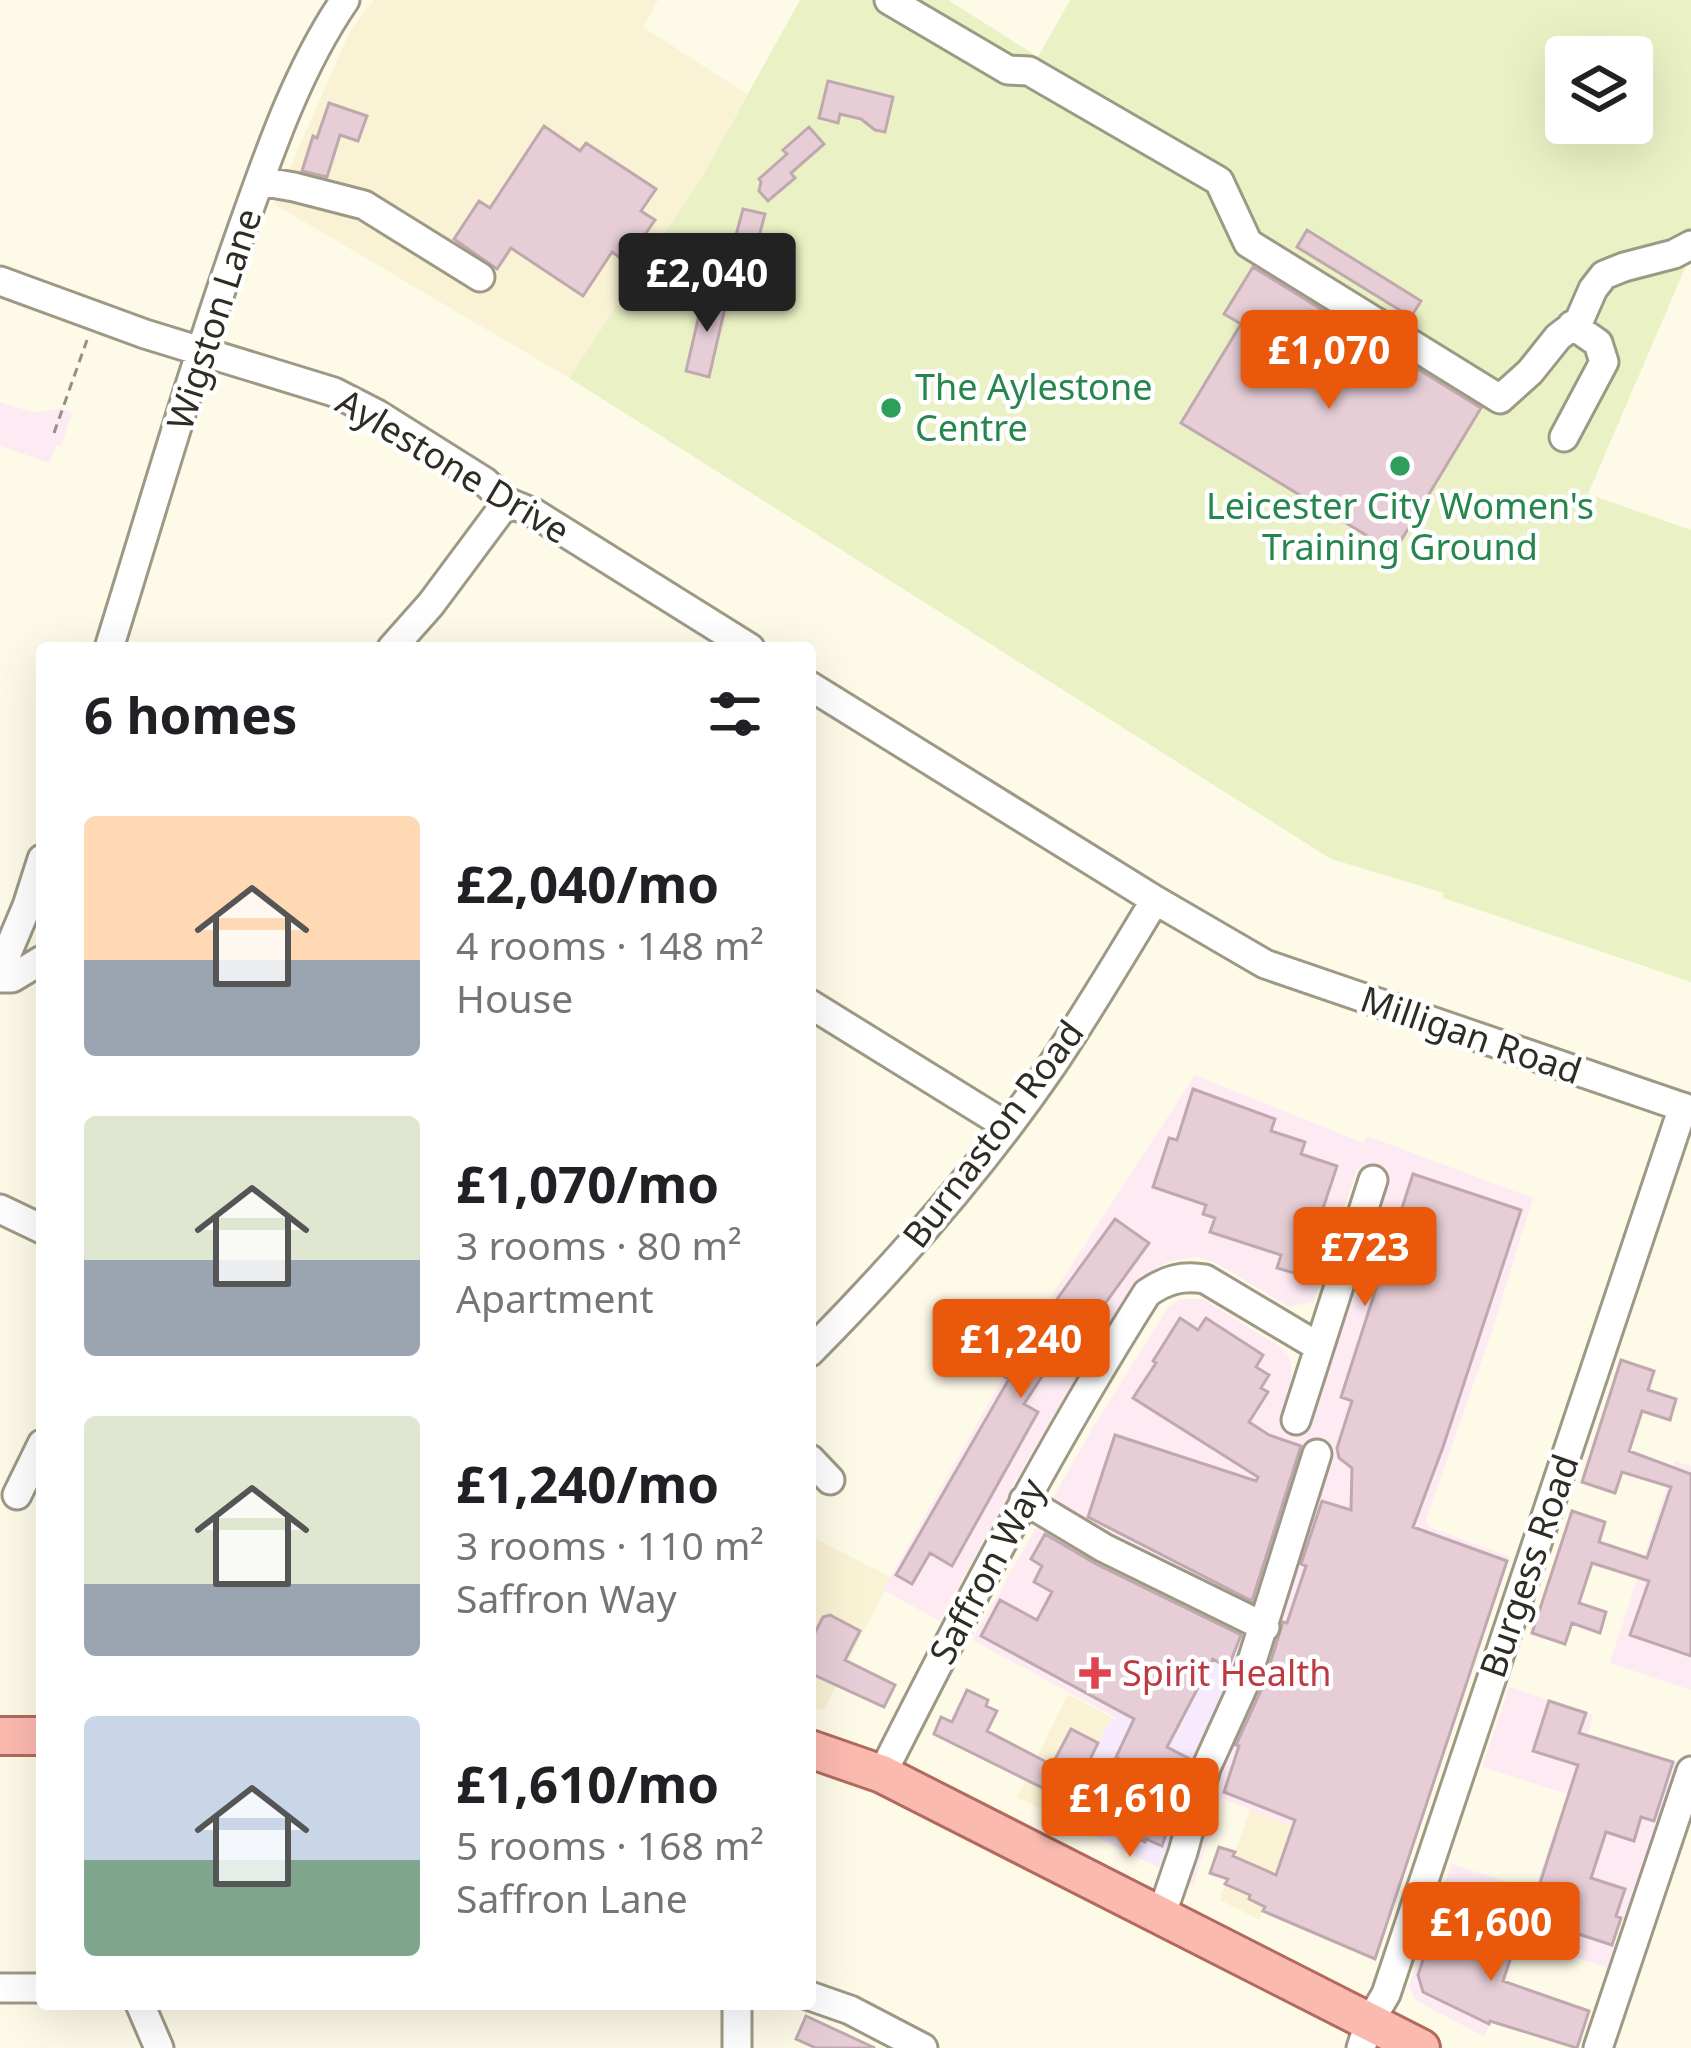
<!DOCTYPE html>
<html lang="en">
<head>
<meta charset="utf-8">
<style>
	body { margin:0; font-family:"Noto Sans",sans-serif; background:#f6f6f6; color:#202124; height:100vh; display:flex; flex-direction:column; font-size:45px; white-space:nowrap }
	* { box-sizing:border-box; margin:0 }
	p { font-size:39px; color:#757577 }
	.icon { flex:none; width:66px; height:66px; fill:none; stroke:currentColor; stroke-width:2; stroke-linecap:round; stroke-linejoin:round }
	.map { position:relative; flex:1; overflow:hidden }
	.drawer { position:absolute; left:36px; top:642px; width:780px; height:1368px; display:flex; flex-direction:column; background:#fff; border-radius:12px; box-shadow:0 12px 48px #0002 }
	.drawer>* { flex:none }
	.controls { position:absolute; left:1545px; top:36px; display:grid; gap:24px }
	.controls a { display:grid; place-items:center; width:108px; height:108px; border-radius:12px; background:#fff; box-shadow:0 12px 48px #0002; font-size:60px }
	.price { position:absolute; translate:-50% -102px; padding:0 27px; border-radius:12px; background:#ea580c; color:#fff; font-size:39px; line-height:78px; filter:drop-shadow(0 3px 6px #0008) }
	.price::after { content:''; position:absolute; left:50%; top:72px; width:36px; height:27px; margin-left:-18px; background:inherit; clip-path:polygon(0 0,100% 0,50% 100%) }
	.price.on { background:#222; color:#fff }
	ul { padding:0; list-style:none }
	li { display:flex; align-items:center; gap:36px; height:300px; padding:0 48px }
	li span { display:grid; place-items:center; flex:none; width:336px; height:240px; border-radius:12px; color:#555 }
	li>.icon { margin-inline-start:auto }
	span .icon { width:144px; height:144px; fill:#fffc; stroke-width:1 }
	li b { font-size:51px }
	h2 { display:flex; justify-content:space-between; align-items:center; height:144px; padding:0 48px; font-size:51px }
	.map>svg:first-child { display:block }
	.built { fill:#f9f2d4 }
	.industrial { fill:#fdeaf3 }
	.medical { fill:#f8eafd }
	.green { fill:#eaf2c5; fill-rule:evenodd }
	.building { fill:#e7ced6; stroke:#c0a8af; stroke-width:3 }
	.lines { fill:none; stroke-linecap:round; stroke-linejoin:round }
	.minor-casing { stroke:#9e9985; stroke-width:33 }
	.major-casing { stroke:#b16a5d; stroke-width:42 }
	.path { stroke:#949184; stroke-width:3; stroke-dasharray:9 6; stroke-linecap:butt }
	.minor { stroke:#fff; stroke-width:27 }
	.major { stroke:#fbbab0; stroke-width:36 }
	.leisure-dot { fill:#2e9e5b; stroke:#fff; stroke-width:4.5 }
	.health-dot { fill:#e0444e; stroke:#fff; stroke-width:4.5 }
	.labels { text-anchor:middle; stroke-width:9; stroke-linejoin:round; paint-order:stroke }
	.street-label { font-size:36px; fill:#2e2c23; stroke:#fff }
	.leisure-label { font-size:36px; fill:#27864d; stroke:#fff; text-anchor:start }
	.health-label { font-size:36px; fill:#be3a42; stroke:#fff; text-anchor:start }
</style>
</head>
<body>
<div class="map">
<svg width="1691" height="2048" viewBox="0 0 1691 2048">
	<rect width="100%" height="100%" fill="#fefae8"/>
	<path class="built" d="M 374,0 L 658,0 L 643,27 L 747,94 L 700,180 L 569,378 L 274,204 L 350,31 Z
		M 810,1536 L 891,1577 L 824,1710 L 810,1706 Z
		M 1068,1694 L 1111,1717 L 1060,1819 L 1017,1797 Z
		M 1250,1809 L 1293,1826 L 1260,1920 L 1220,1900 Z"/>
	<path class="industrial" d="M 0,402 L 35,413 L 60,408 L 72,413 L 61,446 L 56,445 L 50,463 L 0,446 Z
		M 1195,1075 L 1364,1143 L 1367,1136 L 1533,1198 L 1493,1328 L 1426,1520 L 1429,1527 L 1510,1557 L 1420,1819 L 1295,1818 L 1293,1826 L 1221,1798 L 1193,1886 L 1159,1868 L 1195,1761 L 972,1640 L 1095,1424 L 1168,1308 L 1180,1299 L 1203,1299 L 1279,1346 L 1288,1355 L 1291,1366 L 1291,1384 L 1284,1417 L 1384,1178 L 1357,1169 L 1314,1301 L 1289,1307 L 1220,1265 L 1199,1257 L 1170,1261 L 1150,1272 L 1132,1290 L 1080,1371 L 1021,1471 L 940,1621 L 883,1590 L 1036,1320 Z
		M 1675,1461 L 1691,1466 L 1691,1690 L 1610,1663 Z
		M 1509,1687 L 1593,1715 L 1588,1735 L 1677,1763 L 1624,1919 L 1568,1900 L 1559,1927 L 1615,1946 L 1608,1968 L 1519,1938 L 1485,2037 L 1415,2000 L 1409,1986 L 1452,1864 L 1534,1891 L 1567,1794 L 1482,1767 Z"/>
	<path class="medical" d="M 1161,1631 L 1234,1671 L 1191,1757 L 1195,1760 L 1159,1868 L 1060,1819 L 1111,1718 L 1116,1719 Z"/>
	<path class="green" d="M 800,0 L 948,0 L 1038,57 L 1070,0 L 1691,0 L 1691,263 L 1686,266 L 1588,494 L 1691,530 L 1691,982 L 1443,898 L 1444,893 L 1331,859 L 569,378 L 700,180 ZM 1566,57 L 1632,57 L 1632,123 L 1566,123 Z"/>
	<path class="building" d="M 828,81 L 893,97 L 885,132 L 875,130 L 861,119 L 840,114 L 838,123 L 819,118 Z
		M 329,103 L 367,116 L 358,141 L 340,135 L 327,177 L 302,171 L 313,136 L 317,138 Z
		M 544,126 L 580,151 L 586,143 L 656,189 L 641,211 L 655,220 L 626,262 L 612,252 L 583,296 L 511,248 L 497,269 L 454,239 L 479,201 L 490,208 Z
		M 809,127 L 824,144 L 791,173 L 795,178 L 768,201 L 759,191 L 761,182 L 759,179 L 787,154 L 783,150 Z
		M 743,209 L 765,214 L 754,255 L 732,250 Z
		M 1307,230 L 1421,301 L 1411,317 L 1297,247 Z
		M 1253,267 L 1481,408 L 1394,552 L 1181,423 L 1241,324 L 1224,314 Z
		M 704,294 L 727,299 L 709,377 L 686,371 Z
		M 1193,1089 L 1275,1119 L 1271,1131 L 1305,1142 L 1301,1154 L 1337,1166 L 1301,1275 L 1277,1268 L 1281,1255 L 1210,1232 L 1215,1218 L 1203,1214 L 1206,1205 L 1153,1187 L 1169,1138 L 1177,1140 Z
		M 1413,1174 L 1521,1210 L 1443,1447 L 1413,1527 L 1507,1561 L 1375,1959 L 1263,1911 L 1265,1907 L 1249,1899 L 1250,1895 L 1225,1884 L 1228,1879 L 1210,1873 L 1219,1847 L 1235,1852 L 1233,1856 L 1276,1875 L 1295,1820 L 1224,1792 L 1239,1746 L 1236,1745 L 1263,1686 L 1283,1622 L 1287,1623 L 1306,1566 L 1301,1564 L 1322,1501 L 1351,1510 L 1352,1468 L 1339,1458 L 1337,1448 L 1352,1401 L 1341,1397 Z
		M 1115,1219 L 1149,1243 L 1088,1327 L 1079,1320 L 1024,1404 L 1038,1412 L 952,1566 L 930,1553 L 912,1584 L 896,1575 L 1009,1379 L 1005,1377 L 1044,1317 Z
		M 1180,1318 L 1198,1330 L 1206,1318 L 1263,1355 L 1256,1367 L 1269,1375 L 1261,1388 L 1268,1392 L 1249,1422 L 1269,1435 L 1301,1446 L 1252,1601 L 1088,1517 L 1115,1435 L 1256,1481 L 1258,1477 L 1133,1398 L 1156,1363 L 1153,1361 Z
		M 1621,1360 L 1654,1371 L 1648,1390 L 1676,1399 L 1670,1420 L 1642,1411 L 1629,1451 L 1691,1474 L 1691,1656 L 1630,1635 L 1649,1581 L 1592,1563 L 1579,1603 L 1606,1612 L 1600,1633 L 1572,1623 L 1565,1644 L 1532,1633 L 1572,1511 L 1605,1522 L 1599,1542 L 1647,1558 L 1671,1487 L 1622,1472 L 1615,1493 L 1582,1482 Z
		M 1045,1534 L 1096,1564 L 1241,1635 L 1228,1668 L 1213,1659 L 1167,1747 L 1190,1759 L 1162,1846 L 1146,1839 L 1145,1842 L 1125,1832 L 1126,1829 L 1070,1799 L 1069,1801 L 934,1734 L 941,1717 L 952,1722 L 967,1690 L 988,1700 L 986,1706 L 997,1711 L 987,1731 L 1052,1765 L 1071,1729 L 1098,1743 L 1082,1776 L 1114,1793 L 1129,1764 L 1116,1757 L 1134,1719 L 981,1636 L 1000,1600 L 1037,1620 L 1052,1592 L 1034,1582 L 1042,1566 L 1031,1559 Z
		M 830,1615 L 860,1631 L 845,1660 L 895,1685 L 884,1707 L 810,1673 L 810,1642 L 823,1617 Z
		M 1549,1701 L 1586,1713 L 1579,1733 L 1673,1762 L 1654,1821 L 1641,1817 L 1634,1841 L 1606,1832 L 1591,1878 L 1625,1889 L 1616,1916 L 1621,1918 L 1612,1945 L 1545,1923 L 1539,1944 L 1522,1939 L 1578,1765 L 1533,1751 Z
		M 1439,1912 L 1516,1942 L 1503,1981 L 1589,2011 L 1577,2048 L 1490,2021 L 1489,2024 L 1423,1992 L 1418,1975 Z
		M 806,2016 L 875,2048 L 816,2048 L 796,2039 Z"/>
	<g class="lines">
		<g class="minor-casing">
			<path id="minor" d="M 889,0 L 1008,70 L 1029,71 L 1219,181 L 1248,243 L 1500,399 L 1530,372 L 1558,337 L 1579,321 L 1593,289 L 1604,275 L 1624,267 L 1674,254 L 1691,245
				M 260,181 L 294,187 L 364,205 L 480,277
				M 0,281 L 145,334 L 334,392 L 377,414 L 485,482 L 507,502 L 534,513 L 750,648
				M 1564,437 L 1604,362 L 1598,343 L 1572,325
				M 109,648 C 152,510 192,371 240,235 C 268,156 297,70 345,0
				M 392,648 L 431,604 L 507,502
				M 810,686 L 1155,900 L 1265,964 L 1691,1110
				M 0,970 L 27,906 L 42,859
				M 0,978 L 12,978 L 42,960
				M 810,1004 L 1007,1126
				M 0,1209 L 42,1229
				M 810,1352 C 898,1263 982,1168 1053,1064 C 1089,1010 1122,955 1155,900
				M 1296,1420 L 1373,1180
				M 810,1459 L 830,1480
				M 17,1495 L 42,1444
				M 1024,1500 L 1104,1548 L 1265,1627
				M 882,1774 C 965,1610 1049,1448 1147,1293 C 1166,1280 1182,1275 1205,1279 L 1319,1347
				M 1161,1916 L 1183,1852 L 1206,1768 L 1246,1680 L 1317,1454
				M 0,1988 L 42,1988
				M 810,1996 L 850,2010 L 923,2048
				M 140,2004 L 159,2048
				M 737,2048 L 737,2004
				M 1361,2048 L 1369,2023 L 1386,1994 L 1683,1107
				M 1598,2048 L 1691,1771"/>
		</g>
		<g class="major-casing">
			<path id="major" d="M 0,1736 L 42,1736
				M 810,1749 L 882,1774 L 1421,2048"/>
		</g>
		<path class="path" d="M 54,433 L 87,340"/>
		<use href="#minor" class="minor"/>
		<use href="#major" class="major"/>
	</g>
	<g class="leisure-dot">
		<circle cx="891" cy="408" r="12"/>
		<circle cx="1400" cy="466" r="12"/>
	</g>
	<path class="health-dot" d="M1089 1655h12v12h12v12h-12v12h-12v-12h-12v-12h12z"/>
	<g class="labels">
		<g class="street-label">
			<text transform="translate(214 319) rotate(-72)" y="13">Wigston Lane</text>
			<text transform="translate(453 466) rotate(31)" y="13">Aylestone Drive</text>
			<text transform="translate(1471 1035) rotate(19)" y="13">Milligan Road</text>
			<text transform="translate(993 1134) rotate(-53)" y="13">Burnaston Road</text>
			<text transform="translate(1529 1566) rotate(-71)" y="13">Burgess Road</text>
			<text transform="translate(987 1571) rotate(-62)" y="13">Saffron Way</text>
		</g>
		<g class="leisure-label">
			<text x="915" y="400">The Aylestone<tspan x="915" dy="41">Centre</tspan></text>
			<text x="1400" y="519" text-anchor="middle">Leicester City Women's<tspan x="1400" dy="41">Training Ground</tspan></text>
		</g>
		<g class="health-label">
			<text x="1122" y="1686">Spirit Health</text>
		</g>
	</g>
</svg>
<div class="controls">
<a><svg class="icon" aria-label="layers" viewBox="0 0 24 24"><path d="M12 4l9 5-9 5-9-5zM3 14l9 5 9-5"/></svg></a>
</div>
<b class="price on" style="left:707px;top:335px">£2,040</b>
<b class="price" style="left:1329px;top:412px">£1,070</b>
<b class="price" style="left:1365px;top:1309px">£723</b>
<b class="price" style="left:1021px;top:1401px">£1,240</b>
<b class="price" style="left:1130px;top:1860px">£1,610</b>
<b class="price" style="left:1491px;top:1984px">£1,600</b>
<section class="drawer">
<h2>6 homes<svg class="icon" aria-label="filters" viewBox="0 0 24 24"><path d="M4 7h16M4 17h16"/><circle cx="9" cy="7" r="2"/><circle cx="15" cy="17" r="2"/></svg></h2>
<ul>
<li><span style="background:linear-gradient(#ffd9b3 60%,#9aa5b1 0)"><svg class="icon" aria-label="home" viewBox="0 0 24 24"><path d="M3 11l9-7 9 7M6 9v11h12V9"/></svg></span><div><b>£2,040/mo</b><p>4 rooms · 148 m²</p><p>House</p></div></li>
<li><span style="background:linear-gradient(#dfe7d0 60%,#9aa5b1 0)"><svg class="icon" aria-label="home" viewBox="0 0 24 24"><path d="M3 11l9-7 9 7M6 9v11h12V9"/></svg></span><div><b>£1,070/mo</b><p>3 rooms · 80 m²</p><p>Apartment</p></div></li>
<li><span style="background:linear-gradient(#dfe7d0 70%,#9aa5b1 0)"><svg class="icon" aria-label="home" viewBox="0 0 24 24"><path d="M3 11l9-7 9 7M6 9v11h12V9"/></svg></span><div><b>£1,240/mo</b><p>3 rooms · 110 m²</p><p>Saffron Way</p></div></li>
<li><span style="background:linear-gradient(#c9d6e8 60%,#7fa58c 0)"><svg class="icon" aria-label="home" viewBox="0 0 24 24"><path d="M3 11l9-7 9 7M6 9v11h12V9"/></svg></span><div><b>£1,610/mo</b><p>5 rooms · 168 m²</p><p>Saffron Lane</p></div></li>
</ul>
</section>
</div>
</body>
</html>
